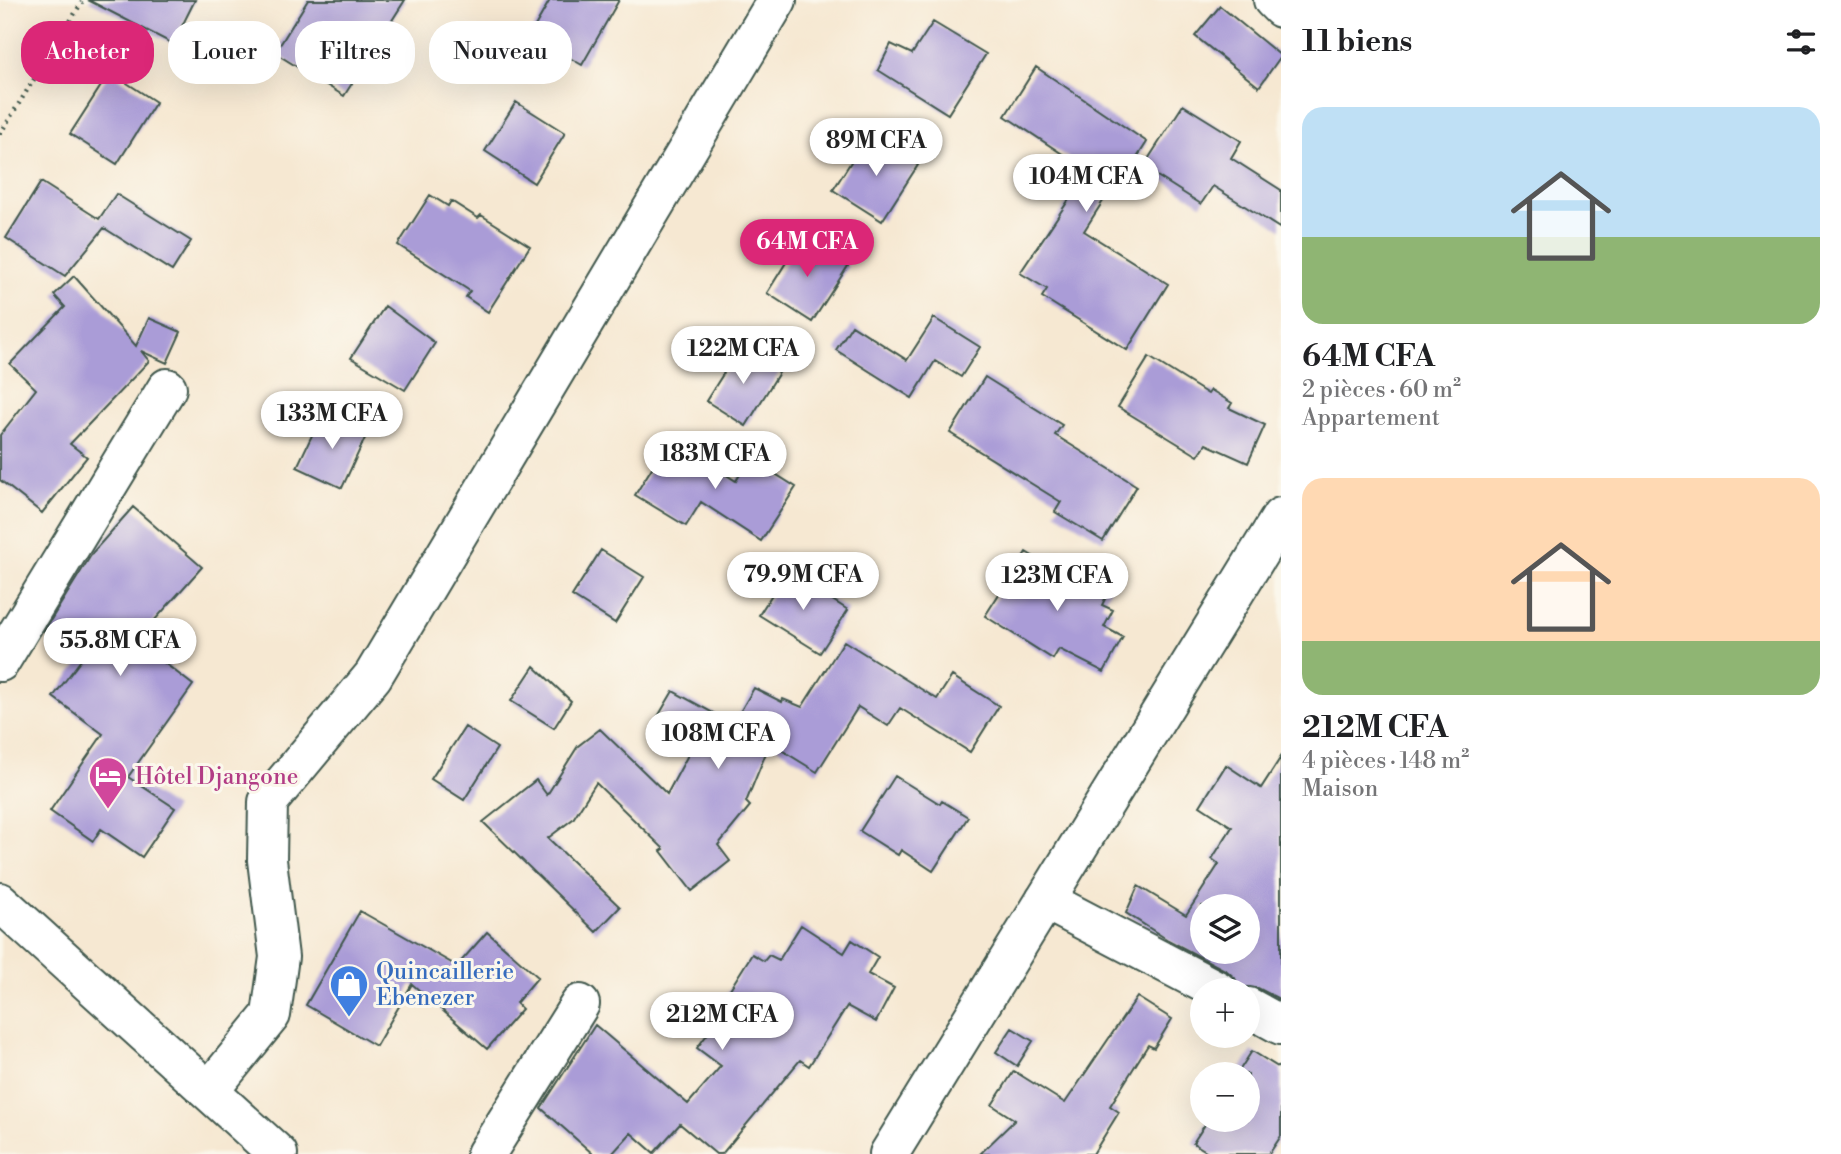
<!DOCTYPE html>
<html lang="fr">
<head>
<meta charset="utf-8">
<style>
	body { margin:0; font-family:"Libre Bodoni",serif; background:#f6f6f6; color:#202124; height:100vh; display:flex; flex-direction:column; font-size:26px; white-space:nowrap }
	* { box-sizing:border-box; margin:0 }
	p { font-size:23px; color:#757577 }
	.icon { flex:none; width:38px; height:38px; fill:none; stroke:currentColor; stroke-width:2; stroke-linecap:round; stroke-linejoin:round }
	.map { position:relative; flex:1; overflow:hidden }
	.sheet { display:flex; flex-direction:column; background:#fff; width:560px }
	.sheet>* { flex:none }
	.banner { position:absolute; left:21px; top:21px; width:665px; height:63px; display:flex; gap:14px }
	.controls { position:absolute; left:1190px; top:894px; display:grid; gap:14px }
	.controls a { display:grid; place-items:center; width:70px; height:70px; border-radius:50%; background:#fff; box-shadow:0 7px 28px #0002; font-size:35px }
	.price { position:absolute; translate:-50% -60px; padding:0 16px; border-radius:24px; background:#fff; color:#222; font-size:23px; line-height:46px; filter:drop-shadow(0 2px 4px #0008) }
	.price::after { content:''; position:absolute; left:50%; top:42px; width:21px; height:16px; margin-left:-10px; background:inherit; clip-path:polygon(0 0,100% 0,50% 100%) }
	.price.selected { background:#db2777; color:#fff }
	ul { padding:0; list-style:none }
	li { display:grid; align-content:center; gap:14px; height:371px; padding:0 21px }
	li span { display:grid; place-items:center; height:217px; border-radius:21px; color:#555 }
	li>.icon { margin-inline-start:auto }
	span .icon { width:126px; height:126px; fill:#fffc; stroke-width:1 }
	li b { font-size:30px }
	h2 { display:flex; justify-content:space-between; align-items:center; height:84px; padding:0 21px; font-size:30px }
	.chip { padding:0 24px; border-radius:28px; background:#fff; box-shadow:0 7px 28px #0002; font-size:24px; line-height:63px }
	.chip.selected { background:#db2777; color:#fff }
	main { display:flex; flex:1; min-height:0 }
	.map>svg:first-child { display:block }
	.building { fill:#aa9cd7; fill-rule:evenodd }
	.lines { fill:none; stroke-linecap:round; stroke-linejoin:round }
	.minor-casing { stroke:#3f574c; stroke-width:42 }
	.path { stroke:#3f574c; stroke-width:4.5; stroke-dasharray:2 5; stroke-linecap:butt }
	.minor { stroke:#fff; stroke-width:38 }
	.labels { text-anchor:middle; stroke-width:6; stroke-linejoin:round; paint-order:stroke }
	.hotel-label { font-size:23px; fill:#b23c85; stroke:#fbf7ec; text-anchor:start }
	.shop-label { font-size:23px; fill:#366cbe; stroke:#fbf7ec; text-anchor:start }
</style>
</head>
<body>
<main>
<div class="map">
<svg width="1281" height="1154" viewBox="0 0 1281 1154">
	<rect width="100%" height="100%" fill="#fbf7ec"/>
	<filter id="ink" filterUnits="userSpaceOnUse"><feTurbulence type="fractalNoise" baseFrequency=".0143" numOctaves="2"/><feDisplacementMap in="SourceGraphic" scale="14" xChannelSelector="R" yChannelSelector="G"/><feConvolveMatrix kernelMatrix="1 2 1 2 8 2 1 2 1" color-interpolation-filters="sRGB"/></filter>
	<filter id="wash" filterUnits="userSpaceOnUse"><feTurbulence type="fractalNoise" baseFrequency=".00686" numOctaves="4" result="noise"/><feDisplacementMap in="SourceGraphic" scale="28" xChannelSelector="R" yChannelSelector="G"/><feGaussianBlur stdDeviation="1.57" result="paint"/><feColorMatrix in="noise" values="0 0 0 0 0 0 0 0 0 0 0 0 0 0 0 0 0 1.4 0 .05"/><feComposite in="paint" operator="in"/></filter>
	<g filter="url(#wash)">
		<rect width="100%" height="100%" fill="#f6e8d2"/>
		<g id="blocks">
			<path class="building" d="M 88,0 L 195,0 L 173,44 Z
				M 308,0 L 405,0 L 344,96 L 275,53 Z
				M 550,0 L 619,0 L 582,65 L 530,35 Z
				M 1220,6 L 1281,56 L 1259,87 L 1195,36 Z
				M 933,22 L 986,54 L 948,114 L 878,70 L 891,44 L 912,54 Z
				M 1036,67 L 1147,142 L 1117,189 L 1112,187 L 1084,231 L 1168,284 L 1127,350 L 1042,297 L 1047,289 L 1020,273 L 1088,171 L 1005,116 Z
				M 110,72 L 156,102 L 117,164 L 70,134 Z
				M 516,102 L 565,133 L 534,183 L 485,151 Z
				M 1183,105 L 1241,141 L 1231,158 L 1281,190 L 1281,229 L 1213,186 L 1201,204 L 1143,167 Z
				M 869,134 L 918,165 L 882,221 L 833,190 Z
				M 41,182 L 99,219 L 116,194 L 191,241 L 172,271 L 104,228 L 65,276 L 6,238 Z
				M 430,195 L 448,206 L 451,201 L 478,218 L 481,215 L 530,246 L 488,312 L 466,297 L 470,291 L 398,245 Z
				M 802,237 L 848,266 L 812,322 L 767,293 Z
				M 74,276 L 136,346 L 149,318 L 181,332 L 167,363 L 141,351 L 149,361 L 70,444 L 87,457 L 42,513 L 0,480 L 0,435 L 36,389 L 10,364 L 65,307 L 54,295 Z
				M 385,306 L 435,343 L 405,390 L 351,358 Z
				M 934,318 L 980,347 L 961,377 L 935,361 L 912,398 L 836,350 L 852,325 L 907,360 Z
				M 741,346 L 780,371 L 746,426 L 706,401 Z
				M 1149,357 L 1208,394 L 1211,390 L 1232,403 L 1229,408 L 1265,425 L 1248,463 L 1206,444 L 1198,456 L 1118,407 Z
				M 985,377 L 1062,425 L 1055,435 L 1137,486 L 1103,541 L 1055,512 L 1061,502 L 950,433 Z
				M 322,414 L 366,436 L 342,488 L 297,467 Z
				M 670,439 L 736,481 L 750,458 L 796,487 L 761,541 L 701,502 L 686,526 L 635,495 Z
				M 133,507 L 202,567 L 136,641 L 193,685 L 128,777 L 175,808 L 142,857 L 101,829 L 93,841 L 50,811 L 103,734 L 53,697 L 84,656 L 44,631 L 93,552 Z
				M 601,550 L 644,577 L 615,623 L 572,596 Z
				M 1026,552 L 1078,584 L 1083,575 L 1110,589 L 1102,605 L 1113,610 L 1104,627 L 1123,637 L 1104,672 L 1059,649 L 1053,659 L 985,616 Z
				M 787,571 L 848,610 L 820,653 L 759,615 Z
				M 844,641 L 937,699 L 952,676 L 999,706 L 970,752 L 900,708 L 888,726 L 858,707 L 817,772 L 770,743 L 746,802 L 750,806 L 718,845 L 730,861 L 692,891 L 661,851 L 664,849 L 596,783 L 573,819 L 548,838 L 620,907 L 596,932 L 483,822 L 536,780 L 547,795 L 578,746 L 600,729 L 667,794 L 695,742 L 656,720 L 673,691 L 733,724 L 754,688 L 782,702 L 783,699 L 802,707 Z
				M 534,666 L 571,701 L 554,728 L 511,701 Z
				M 465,727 L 497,748 L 464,800 L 431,779 Z
				M 1281,757 L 1281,1000 L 1258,988 L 1239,988 L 1235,978 L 1227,971 L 1168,940 L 1126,913 L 1138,886 L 1186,915 L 1219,864 L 1212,859 L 1232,827 L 1200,806 L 1226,765 L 1261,788 ZM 1202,906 L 1248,906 L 1248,952 L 1202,952 Z
				M 895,776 L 940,804 L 942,801 L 968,817 L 933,871 L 901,850 L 898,855 L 860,831 Z
				M 360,911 L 457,966 L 487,932 L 538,977 L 516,1003 L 522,1009 L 487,1049 L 412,984 L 376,1046 L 306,1005 Z
				M 801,925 L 844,953 L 852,940 L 878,957 L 868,974 L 894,988 L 876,1022 L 847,1006 L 809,1066 L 800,1060 L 722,1154 L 716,1154 L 680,1124 L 654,1153 L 631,1133 L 612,1154 L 593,1154 L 541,1108 L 595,1025 L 688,1104 L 721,1066 L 697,1048 L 724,1012 L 718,1008 L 752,954 L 764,961 L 769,955 L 779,960 Z
				M 1137,997 L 1172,1019 L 1154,1048 L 1148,1045 L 1110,1106 L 1119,1112 L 1093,1154 L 980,1154 L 1015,1120 L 992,1105 L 1014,1071 L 1065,1103 Z
				M 1012,1028 L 1033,1041 L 1017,1066 L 996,1052 Z
				M 1252,1051 L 1281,1069 L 1281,1136 L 1269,1154 L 1211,1154 L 1193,1143 L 1208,1120 L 1248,1120 L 1248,1074 L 1237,1074 Z"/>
		</g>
	</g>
	<g filter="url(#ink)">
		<use href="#blocks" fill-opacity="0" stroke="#3f574c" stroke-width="2"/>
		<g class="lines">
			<g class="minor-casing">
				<path id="minor" d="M 1273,0 L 1281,8
					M 0,662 L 167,388
					M 1045,900 L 1217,990
					M 0,902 L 278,1154
					M 1248,1007 L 1281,1025
					M 209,1091 L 271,1015 L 279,957 L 267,860 L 268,802 L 373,676 L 777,0
					M 486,1154 L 580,1004
					M 889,1154 L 1281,517"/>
			</g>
			<path class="path" d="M 0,134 L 82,2"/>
			<use href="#minor" class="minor"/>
		</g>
	</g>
	<defs>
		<g id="hotel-pin" transform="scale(2.0125)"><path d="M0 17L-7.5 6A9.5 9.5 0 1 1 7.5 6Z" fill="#d1479c" stroke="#fbf7ec"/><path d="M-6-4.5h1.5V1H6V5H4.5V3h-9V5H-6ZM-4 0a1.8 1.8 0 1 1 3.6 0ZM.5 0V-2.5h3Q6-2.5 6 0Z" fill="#fff"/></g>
		<g id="shop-pin" transform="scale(2.0125)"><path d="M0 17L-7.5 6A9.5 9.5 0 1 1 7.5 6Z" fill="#3f7fe0" stroke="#fbf7ec"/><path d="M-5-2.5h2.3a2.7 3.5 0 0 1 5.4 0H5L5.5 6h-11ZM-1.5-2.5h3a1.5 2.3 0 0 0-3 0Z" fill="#fff"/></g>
	</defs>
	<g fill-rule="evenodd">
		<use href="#hotel-pin" x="108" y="776"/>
		<use href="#shop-pin" x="349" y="984"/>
	</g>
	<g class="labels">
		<g class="hotel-label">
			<text x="135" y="784">Hôtel Djangone</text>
		</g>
		<g class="shop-label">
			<text x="376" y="979">Quincaillerie<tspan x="376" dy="26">Ebenezer</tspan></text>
		</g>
	</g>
</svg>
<div class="controls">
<a><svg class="icon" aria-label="layers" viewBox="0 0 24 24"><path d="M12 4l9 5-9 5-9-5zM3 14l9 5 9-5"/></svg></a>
<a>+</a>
<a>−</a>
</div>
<b class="price" style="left:876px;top:178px">89M CFA</b>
<b class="price" style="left:1086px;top:214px">104M CFA</b>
<b class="price selected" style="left:807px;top:279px">64M CFA</b>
<b class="price" style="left:743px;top:386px">122M CFA</b>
<b class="price" style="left:332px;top:451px">133M CFA</b>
<b class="price" style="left:715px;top:491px">183M CFA</b>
<b class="price" style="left:803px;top:612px">79.9M CFA</b>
<b class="price" style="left:1057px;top:613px">123M CFA</b>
<b class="price" style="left:120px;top:678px">55.8M CFA</b>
<b class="price" style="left:718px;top:771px">108M CFA</b>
<b class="price" style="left:722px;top:1052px">212M CFA</b>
<div class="banner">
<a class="chip selected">Acheter</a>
<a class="chip">Louer</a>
<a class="chip">Filtres</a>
<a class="chip">Nouveau</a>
</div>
</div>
<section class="sheet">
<h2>11 biens<svg class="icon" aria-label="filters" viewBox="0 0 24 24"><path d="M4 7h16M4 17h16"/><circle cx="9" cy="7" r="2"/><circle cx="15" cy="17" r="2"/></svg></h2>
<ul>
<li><span style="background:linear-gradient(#bfe0f5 60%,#8fb573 0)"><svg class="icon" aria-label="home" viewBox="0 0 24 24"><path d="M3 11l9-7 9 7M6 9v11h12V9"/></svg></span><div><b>64M CFA</b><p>2 pièces · 60 m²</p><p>Appartement</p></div></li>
<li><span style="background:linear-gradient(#ffd9b3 75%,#8fb573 0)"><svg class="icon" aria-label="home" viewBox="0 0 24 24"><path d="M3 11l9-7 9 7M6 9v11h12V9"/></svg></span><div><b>212M CFA</b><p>4 pièces · 148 m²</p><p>Maison</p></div></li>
</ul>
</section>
</main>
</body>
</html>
